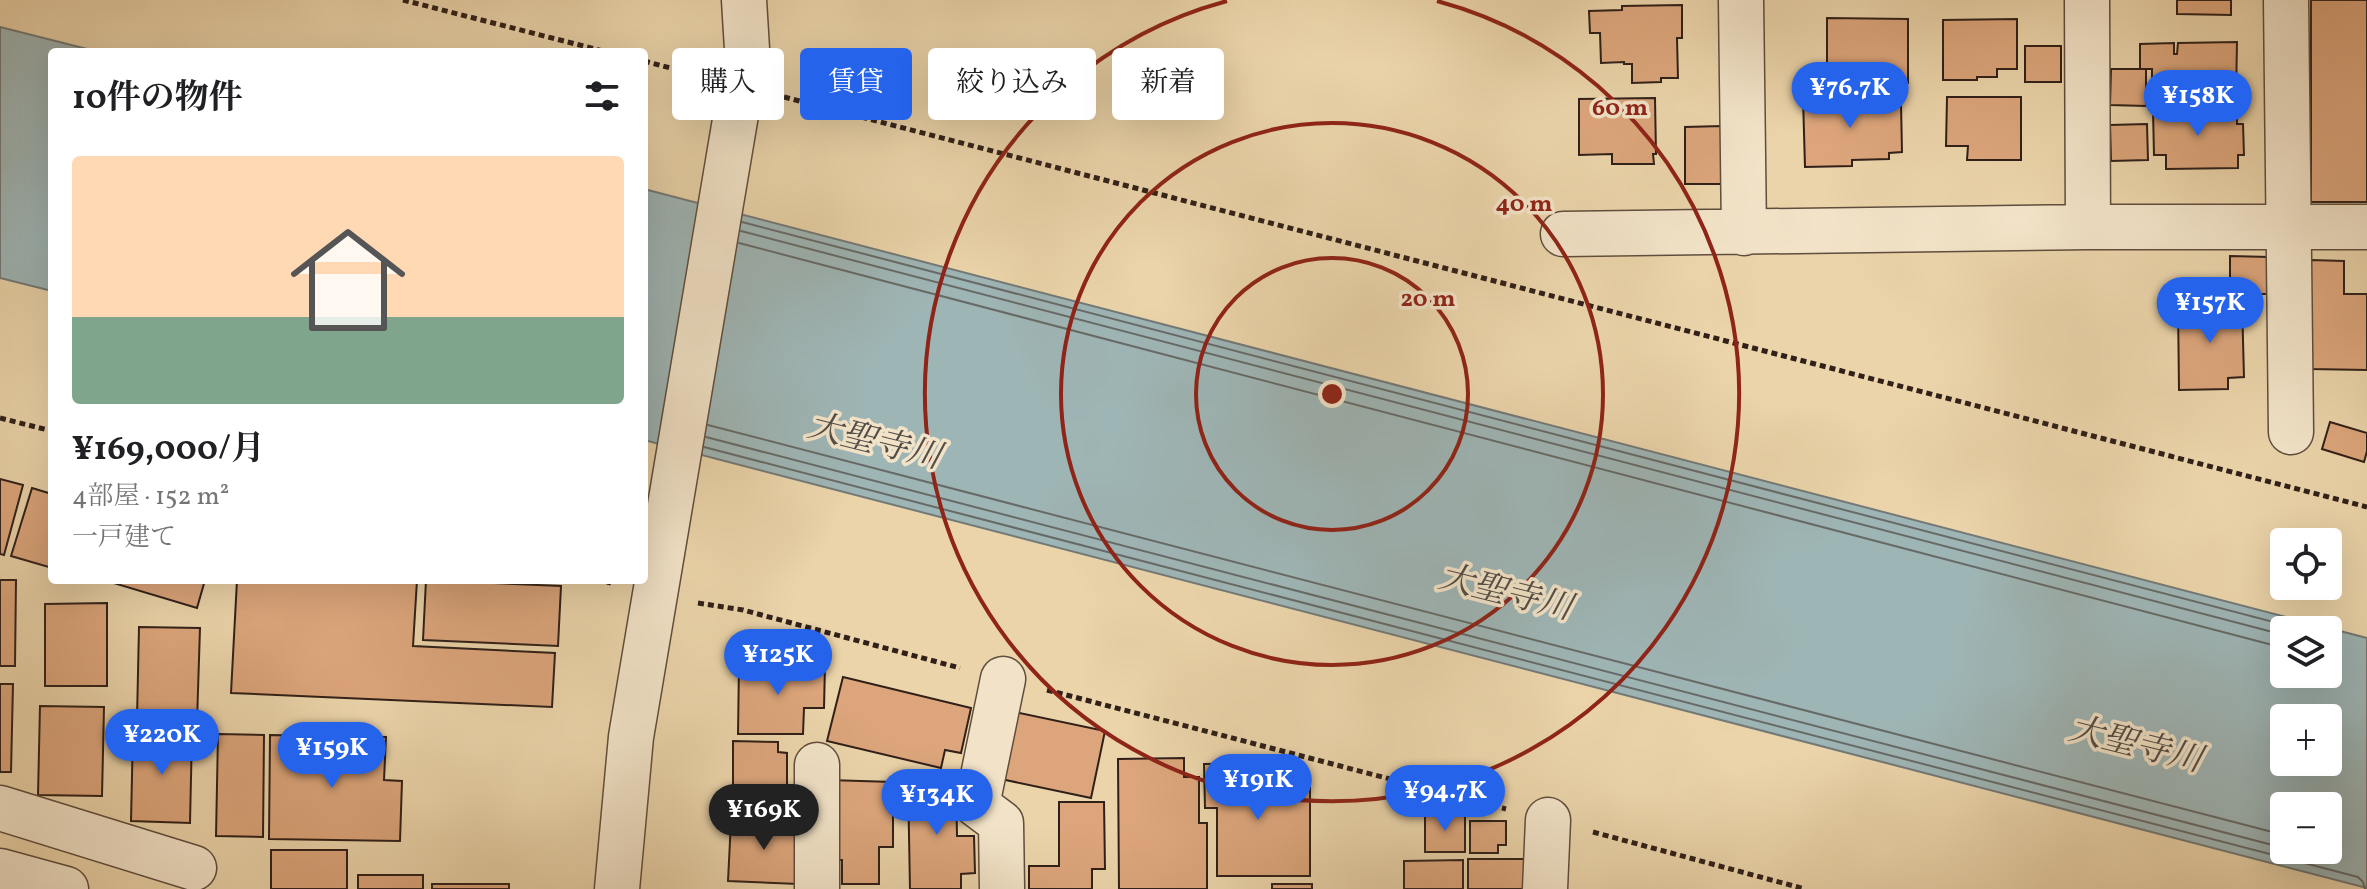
<!DOCTYPE html>
<html lang="ja">
<head>
<meta charset="utf-8">
<style>
	body { margin:0; font-family:Vollkorn,"Noto Serif JP",serif; background:#f2f2f2; color:#202124; height:100vh; display:flex; flex-direction:column; font-size:30px; white-space:nowrap }
	* { box-sizing:border-box; margin:0 }
	p { font-size:26px; color:#757577 }
	.icon { flex:none; width:44px; height:44px; fill:none; stroke:currentColor; stroke-width:2; stroke-linecap:round; stroke-linejoin:round }
	.map { position:relative; flex:1; overflow:hidden }
	.panel { position:absolute; left:48px; top:48px; width:600px; height:536px; display:flex; flex-direction:column; background:#fff; border-radius:8px; box-shadow:0 8px 32px #0002 }
	.panel>* { flex:none }
	.guide { position:absolute; left:672px; top:48px; width:760px; height:72px; display:flex; gap:16px }
	.fabs { position:absolute; left:2270px; top:528px; display:grid; gap:16px }
	.fabs a { display:grid; place-items:center; width:72px; height:72px; border-radius:8px; background:#fff; box-shadow:0 8px 32px #0002; font-size:40px }
	.price { position:absolute; translate:-50% -68px; padding:0 18px; border-radius:28px; background:#2563eb; color:#fff; font-size:26px; line-height:52px; filter:drop-shadow(0 2px 4px #0008) }
	.price::after { content:''; position:absolute; left:50%; top:48px; width:24px; height:18px; margin-left:-12px; background:inherit; clip-path:polygon(0 0,100% 0,50% 100%) }
	.price.on { background:#222; color:#fff }
	ul { padding:0; list-style:none }
	li { display:grid; align-content:center; gap:16px; height:424px; padding:0 24px }
	li+li { border-top:2px solid #e0e0e0 }
	li span { display:grid; place-items:center; height:248px; border-radius:8px; color:#555 }
	li>.icon { margin-inline-start:auto }
	span .icon { width:144px; height:144px; fill:#fffc; stroke-width:1 }
	li b { font-size:34px }
	h2 { display:flex; justify-content:space-between; align-items:center; height:96px; padding:0 24px; font-size:34px }
	.tag { padding:0 28px; border-radius:8px; background:#fff; box-shadow:0 8px 32px #0002; font-size:28px; line-height:72px }
	.tag.on { background:#2563eb; color:#fff }
	.map>svg:first-child { display:block }
	.water { fill:#9eb5b5; stroke:#727977; stroke-width:2; fill-rule:evenodd }
	.lines { fill:none; stroke-linecap:round; stroke-linejoin:round }
	.shore { stroke:#676a67; stroke-width:2 }
	.building { fill:#dca57b; stroke:#302019; stroke-width:2 }
	.minor-casing { stroke:#5f4d3d; stroke-width:47 }
	.path { stroke:#302019; stroke-width:5; stroke-dasharray:6 4; stroke-linecap:butt }
	.minor { stroke:#f2e3c8; stroke-width:44 }
	.ring { fill:none; stroke:#8f2418; stroke-width:4 }
	.labels { text-anchor:middle; stroke-width:7; stroke-linejoin:round; paint-order:stroke }
	.water-label { font-size:34px; font-style:italic; fill:#514d48; stroke:#f2e3c8 }
	.centre { fill:#8f2418; stroke:#f2e3c8; stroke-width:4 }
	.ring-label { font-size:24px; text-anchor:middle; font-weight:bold; fill:#8f2418; stroke:#f2e3c8; stroke-width:7; stroke-linejoin:round; paint-order:stroke }
</style>
</head>
<body>
<div class="map">
<svg width="2367" height="889" viewBox="0 0 2367 889">
	<rect width="100%" height="100%" fill="#ebd4aa"/>
	<filter id="stains"><feTurbulence type="fractalNoise" baseFrequency=".0025" numOctaves="4"/><feColorMatrix values="0 0 0 0 .2 0 0 0 0 .09 0 0 0 0 .02 0 0 0 .5 -.17"/></filter>
	<radialGradient id="worn" r=".72"><stop offset=".6" stop-color="#630" stop-opacity="0"/><stop offset="1" stop-color="#630" stop-opacity=".3"/></radialGradient>
	<path class="water" d="M 0,27 L 99,52 L 52,52 L 52,291 L 0,278 Z
		M 644,189 L 2367,638 L 2367,888 L 644,440 ZM 2284,630 L 2328,630 L 2328,674 L 2284,674 ZM 2284,718 L 2328,718 L 2328,762 L 2284,762 ZM 2284,806 L 2328,806 L 2328,850 L 2284,850 Z"/>
	<g class="lines">
		<path class="shore" d="M 742,222 L 2304,630
			M 741,231 L 2284,635
			M 739,243 L 2284,648
			M 708,425 L 2284,835
			M 706,437 L 2284,848
			M 704,447 L 2358,877 L 2363,882 L 2365,889"/>
	</g>
	<path class="building" d="M 2177,0 L 2231,0 L 2231,15 L 2177,14 Z
		M 2311,0 L 2367,0 L 2367,202 L 2311,202 Z
		M 1682,5 L 1682,38 L 1677,38 L 1678,78 L 1661,78 L 1661,82 L 1632,83 L 1632,64 L 1624,64 L 1624,62 L 1601,63 L 1600,33 L 1590,33 L 1589,11 L 1622,10 L 1622,6 Z
		M 1827,18 L 1908,19 L 1908,83 L 1827,83 Z
		M 2017,19 L 2017,69 L 1997,69 L 1997,77 L 1977,77 L 1977,80 L 1943,80 L 1943,20 Z
		M 2237,42 L 2236,95 L 2152,94 L 2152,69 L 2140,69 L 2140,44 L 2174,43 L 2174,54 L 2177,54 L 2178,43 Z
		M 2025,46 L 2061,46 L 2061,82 L 2025,82 Z
		M 2111,69 L 2146,69 L 2146,106 L 2110,105 Z
		M 1888,97 L 1888,103 L 1901,103 L 1902,152 L 1889,153 L 1889,159 L 1852,160 L 1852,166 L 1805,167 L 1803,98 Z
		M 1947,97 L 2021,97 L 2021,160 L 1967,160 L 1968,146 L 1946,146 Z
		M 1655,98 L 1656,154 L 1653,154 L 1654,164 L 1612,164 L 1612,154 L 1579,155 L 1579,99 Z
		M 2237,109 L 2237,124 L 2243,124 L 2244,155 L 2238,155 L 2238,168 L 2166,169 L 2166,155 L 2154,155 L 2153,110 Z
		M 2147,124 L 2148,160 L 2111,161 L 2110,125 Z
		M 1722,126 L 1723,184 L 1685,184 L 1685,127 Z
		M 2230,256 L 2269,257 L 2269,294 L 2230,294 Z
		M 2311,260 L 2344,261 L 2344,294 L 2367,294 L 2367,370 L 2311,369 Z
		M 2242,303 L 2244,377 L 2228,378 L 2228,389 L 2179,390 L 2178,304 Z
		M 2330,422 L 2367,433 L 2367,451 L 2364,462 L 2322,449 Z
		M 0,479 L 23,485 L 4,555 L 0,554 Z
		M 32,488 L 52,494 L 52,568 L 11,556 Z
		M 0,580 L 16,580 L 15,666 L 0,666 Z
		M 111,580 L 205,580 L 197,608 L 110,582 Z
		M 237,580 L 417,580 L 413,646 L 555,653 L 552,707 L 231,693 Z
		M 426,580 L 561,586 L 558,646 L 423,640 Z
		M 107,603 L 107,686 L 45,686 L 45,604 Z
		M 139,627 L 200,628 L 197,722 L 137,719 Z
		M 739,664 L 825,664 L 824,708 L 804,708 L 803,734 L 738,734 Z
		M 843,677 L 971,708 L 961,753 L 945,750 L 941,768 L 827,741 Z
		M 0,684 L 13,684 L 11,772 L 0,772 Z
		M 40,706 L 104,707 L 102,796 L 38,795 Z
		M 1010,711 L 1105,731 L 1091,798 L 996,778 Z
		M 133,731 L 192,733 L 190,823 L 131,821 Z
		M 218,734 L 264,735 L 263,837 L 216,836 Z
		M 270,735 L 386,737 L 384,780 L 402,781 L 400,841 L 269,839 Z
		M 733,741 L 778,742 L 778,752 L 787,753 L 787,814 L 733,814 Z
		M 1184,758 L 1184,777 L 1199,777 L 1199,823 L 1207,823 L 1207,889 L 1119,889 L 1118,759 Z
		M 1270,763 L 1270,805 L 1279,805 L 1279,788 L 1284,788 L 1283,774 L 1298,774 L 1298,788 L 1310,788 L 1310,876 L 1217,876 L 1217,808 L 1205,808 L 1204,764 Z
		M 828,780 L 893,782 L 893,847 L 879,847 L 879,884 L 842,884 L 842,860 L 827,860 Z
		M 956,780 L 957,836 L 974,836 L 975,873 L 961,874 L 961,889 L 910,889 L 908,781 Z
		M 1059,802 L 1104,802 L 1105,869 L 1092,869 L 1092,889 L 1029,889 L 1029,866 L 1059,866 Z
		M 1425,814 L 1465,814 L 1465,852 L 1425,852 Z
		M 731,821 L 801,824 L 798,884 L 728,881 Z
		M 1470,821 L 1506,821 L 1506,845 L 1498,845 L 1498,853 L 1470,853 Z
		M 271,850 L 347,850 L 347,889 L 271,889 Z
		M 1468,859 L 1526,859 L 1525,889 L 1468,889 Z
		M 1463,860 L 1463,889 L 1404,889 L 1404,861 Z
		M 358,875 L 423,875 L 423,889 L 358,889 Z
		M 432,884 L 509,884 L 509,889 L 432,889 Z
		M 1272,884 L 1312,884 L 1312,889 L 1272,889 Z"/>
	<g class="lines">
		<g class="minor-casing">
			<path id="minor" d="M 1741,0 L 1744,233
				M 2087,0 L 2088,227
				M 2286,0 L 2291,432
				M 1563,234 L 2088,227 L 2367,227
				M 817,765 L 817,889
				M 0,808 L 194,868
				M 0,871 L 66,889
				M 617,889 L 631,737 L 747,49 L 744,0
				M 1002,889 L 1001,823 L 977,805 L 1003,679
				M 1545,889 L 1548,820"/>
		</g>
		<path class="path" d="M 403,0 L 607,52
			M 644,61 L 697,75
			M 784,97 L 2367,507
			M 0,418 L 52,431
			M 597,580 L 611,583
			M 698,603 L 743,610 L 960,668
			M 1047,690 L 1506,809
			M 1593,832 L 1805,889"/>
		<use href="#minor" class="minor"/>
	</g>
	<g class="ring">
		<circle cx="1332" cy="394" r="136"/>
		<circle cx="1332" cy="394" r="271"/>
		<path d="M1437 1A407 407 0 1 1 1227 1"/>
	</g>
	<g class="labels">
		<g class="water-label">
			<text transform="translate(875 440) rotate(14)" y="12">大聖寺川</text>
			<text transform="translate(1506 591) rotate(14)" y="12">大聖寺川</text>
			<text transform="translate(2136 743) rotate(14)" y="12">大聖寺川</text>
		</g>
	</g>
	<circle cx="1332" cy="394" r="12" class="centre"/>
	<g class="ring-label">
		<text x="1620" y="115">60 m</text>
		<text x="1524" y="211">40 m</text>
		<text x="1428" y="306">20 m</text>
	</g>
	<rect width="100%" height="100%" filter="url(#stains)"/>
	<rect width="100%" height="100%" fill="url(#worn)"/>
</svg>
<div class="fabs">
<a><svg class="icon" aria-label="locate" viewBox="0 0 24 24"><circle cx="12" cy="12" r="6"/><path d="M12 2v4M12 18v4M2 12h4M18 12h4"/></svg></a>
<a><svg class="icon" aria-label="layers" viewBox="0 0 24 24"><path d="M12 4l9 5-9 5-9-5zM3 14l9 5 9-5"/></svg></a>
<a>+</a>
<a>−</a>
</div>
<b class="price" style="left:1850px;top:130px">¥76.7K</b>
<b class="price" style="left:2198px;top:138px">¥158K</b>
<b class="price" style="left:2210px;top:345px">¥157K</b>
<b class="price" style="left:778px;top:697px">¥125K</b>
<b class="price" style="left:162px;top:777px">¥220K</b>
<b class="price" style="left:332px;top:790px">¥159K</b>
<b class="price" style="left:1258px;top:822px">¥191K</b>
<b class="price" style="left:1445px;top:833px">¥94.7K</b>
<b class="price" style="left:937px;top:837px">¥134K</b>
<b class="price on" style="left:764px;top:852px">¥169K</b>
<div class="guide">
<a class="tag">購入</a>
<a class="tag on">賃貸</a>
<a class="tag">絞り込み</a>
<a class="tag">新着</a>
</div>
<section class="panel">
<h2>10件の物件<svg class="icon" aria-label="filters" viewBox="0 0 24 24"><path d="M4 7h16M4 17h16"/><circle cx="9" cy="7" r="2"/><circle cx="15" cy="17" r="2"/></svg></h2>
<ul>
<li><span style="background:linear-gradient(#ffd9b3 65%,#7fa58c 0)"><svg class="icon" aria-label="home" viewBox="0 0 24 24"><path d="M3 11l9-7 9 7M6 9v11h12V9"/></svg></span><div><b>¥169,000/月</b><p>4部屋 · 152 m²</p><p>一戸建て</p></div></li>
</ul>
</section>
</div>
</body>
</html>
